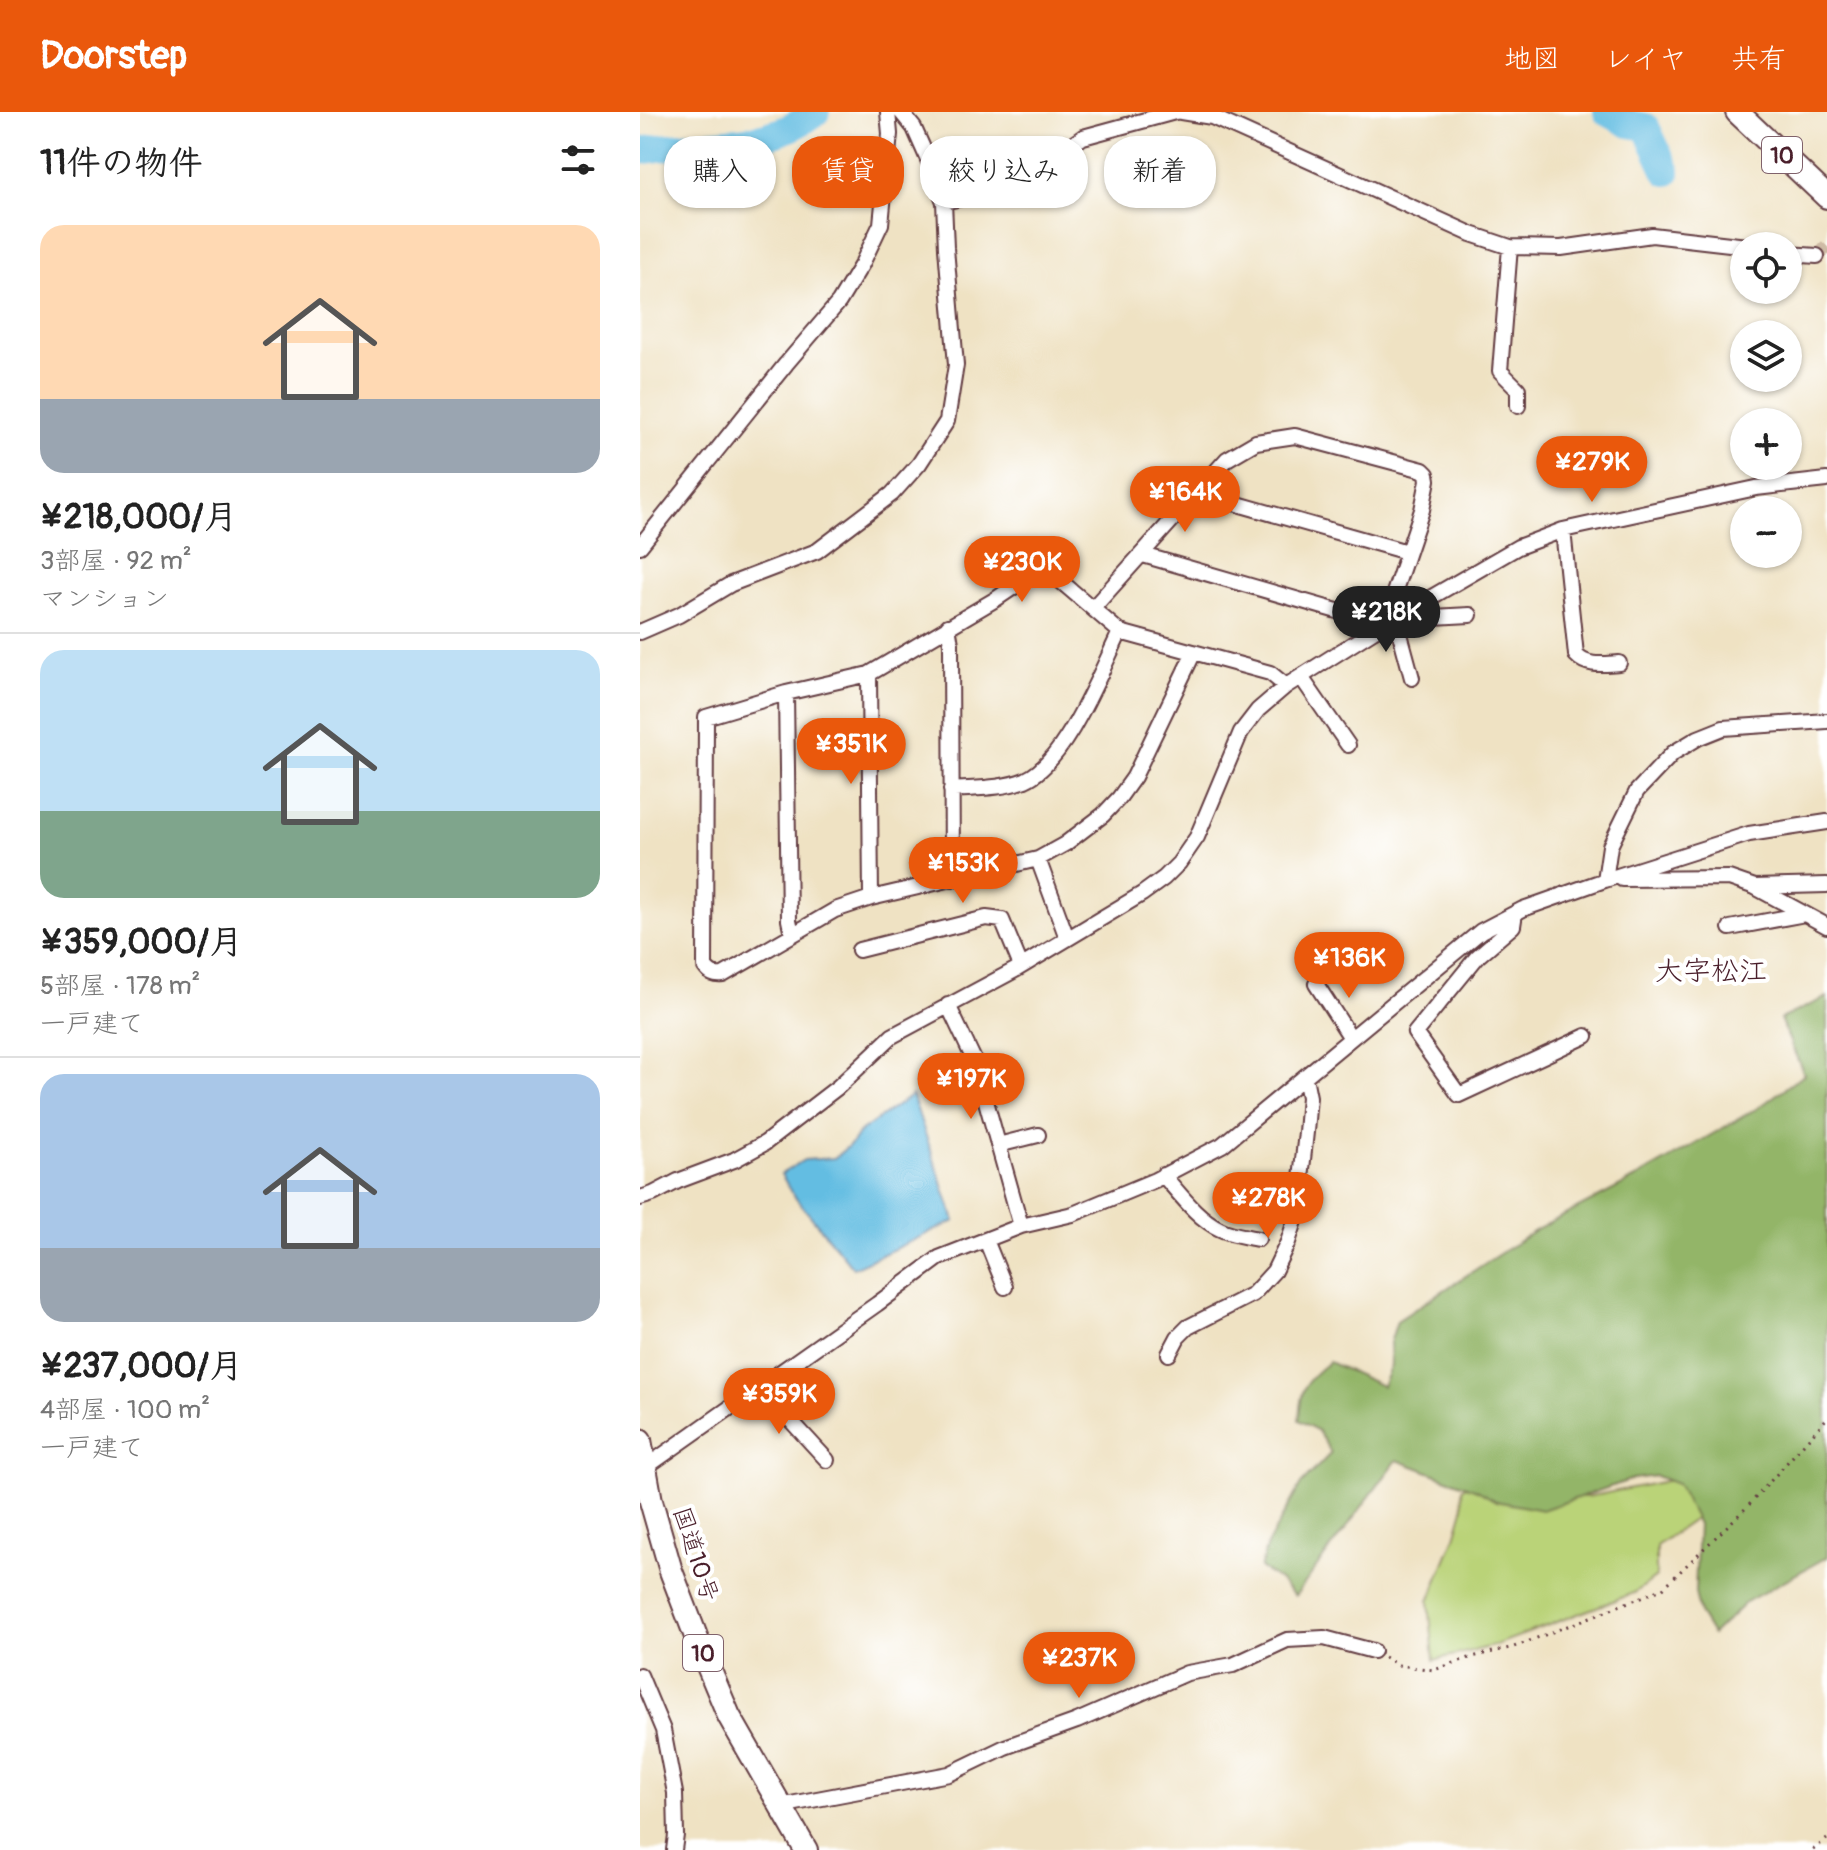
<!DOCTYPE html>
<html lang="ja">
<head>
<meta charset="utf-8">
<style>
	body { margin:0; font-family:Pangolin,"Klee One",sans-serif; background:#f2f2f2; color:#222; height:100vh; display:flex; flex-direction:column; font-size:30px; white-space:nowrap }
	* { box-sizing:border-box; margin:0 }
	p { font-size:26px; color:#767676 }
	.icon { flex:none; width:44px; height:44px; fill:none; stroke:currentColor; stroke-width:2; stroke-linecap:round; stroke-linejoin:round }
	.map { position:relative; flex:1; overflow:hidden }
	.panel { display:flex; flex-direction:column; background:#fff; width:640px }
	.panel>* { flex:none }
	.hud { position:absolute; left:24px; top:24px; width:760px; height:72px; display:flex; gap:16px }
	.fabs { position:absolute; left:1090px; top:120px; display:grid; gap:16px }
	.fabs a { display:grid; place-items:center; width:72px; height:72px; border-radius:50%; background:#fff; box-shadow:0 2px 6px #0004; font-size:40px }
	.price { position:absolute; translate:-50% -68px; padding:0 18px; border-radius:28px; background:#ea580c; color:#fff; font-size:26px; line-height:52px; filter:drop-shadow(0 2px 4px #0008) }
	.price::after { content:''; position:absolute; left:50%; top:48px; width:24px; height:18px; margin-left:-12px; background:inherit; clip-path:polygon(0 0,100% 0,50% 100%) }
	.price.on { background:#222; color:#fff }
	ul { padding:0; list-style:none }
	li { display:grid; align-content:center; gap:16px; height:424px; padding:0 40px }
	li+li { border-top:2px solid #e0e0e0 }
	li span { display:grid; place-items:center; height:248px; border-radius:24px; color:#555 }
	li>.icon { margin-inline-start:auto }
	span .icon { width:144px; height:144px; fill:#fffc; stroke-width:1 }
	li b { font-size:34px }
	h2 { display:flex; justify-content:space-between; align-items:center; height:96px; padding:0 40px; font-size:34px }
	.chip { padding:0 28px; border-radius:32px; background:#fff; box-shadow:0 2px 6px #0004; font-size:28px; line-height:72px }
	.chip.on { background:#ea580c; color:#fff }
	header { display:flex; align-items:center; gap:48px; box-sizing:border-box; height:112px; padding:0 40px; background:#ea580c; color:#fff }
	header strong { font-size:38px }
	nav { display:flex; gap:44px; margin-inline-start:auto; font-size:28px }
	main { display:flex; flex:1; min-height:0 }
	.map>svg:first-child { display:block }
	.green { fill:#bad378; stroke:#827952; stroke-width:2 }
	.forest { fill:#93b568; stroke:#6e6a4a; stroke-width:2 }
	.water { fill:#64bde2; stroke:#576e86; stroke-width:2 }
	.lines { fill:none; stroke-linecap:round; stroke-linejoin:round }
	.river { stroke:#64bde2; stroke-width:28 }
	.minor-tunnel { stroke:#cebba5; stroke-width:14; stroke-dasharray:14 7; stroke-linecap:butt }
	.minor-casing { stroke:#633c42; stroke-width:18 }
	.trunk-casing { stroke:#633c42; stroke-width:26 }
	.path { stroke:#633c42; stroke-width:3; stroke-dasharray:2 6; stroke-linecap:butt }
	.minor { stroke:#fff; stroke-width:14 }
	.trunk { stroke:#fff; stroke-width:22 }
	.labels { text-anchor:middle; stroke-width:8; stroke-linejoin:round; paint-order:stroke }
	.shield { fill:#fff; stroke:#80626b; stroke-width:2 }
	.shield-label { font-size:22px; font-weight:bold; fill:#4a1f2b }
	.street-label { font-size:24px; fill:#4a1f2b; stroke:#fff }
	.quarter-label { font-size:28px; fill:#4a1f2b; stroke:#fff }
</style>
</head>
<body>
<header>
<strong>Doorstep</strong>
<nav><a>地図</a><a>レイヤ</a><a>共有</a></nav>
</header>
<main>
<section class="panel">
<h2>11件の物件<svg class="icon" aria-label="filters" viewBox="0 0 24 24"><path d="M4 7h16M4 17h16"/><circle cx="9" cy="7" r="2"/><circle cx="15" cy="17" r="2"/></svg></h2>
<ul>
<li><span style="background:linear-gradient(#ffd9b3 70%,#9aa5b1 0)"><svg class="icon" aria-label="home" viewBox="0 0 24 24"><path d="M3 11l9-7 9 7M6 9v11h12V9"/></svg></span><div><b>¥218,000/月</b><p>3部屋 · 92 m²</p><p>マンション</p></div></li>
<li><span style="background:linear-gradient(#bfe0f5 65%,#7fa58c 0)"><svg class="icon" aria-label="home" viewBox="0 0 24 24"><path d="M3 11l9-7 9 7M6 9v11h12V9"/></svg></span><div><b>¥359,000/月</b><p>5部屋 · 178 m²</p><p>一戸建て</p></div></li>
<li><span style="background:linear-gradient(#a9c7e8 70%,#9aa5b1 0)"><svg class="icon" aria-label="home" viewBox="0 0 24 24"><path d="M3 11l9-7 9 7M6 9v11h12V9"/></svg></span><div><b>¥237,000/月</b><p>4部屋 · 100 m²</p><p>一戸建て</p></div></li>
</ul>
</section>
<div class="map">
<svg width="1187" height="1738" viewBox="0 0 1187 1738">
	<rect width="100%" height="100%" fill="#fff"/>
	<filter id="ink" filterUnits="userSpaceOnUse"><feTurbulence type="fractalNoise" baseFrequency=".0125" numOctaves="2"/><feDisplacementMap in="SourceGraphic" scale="16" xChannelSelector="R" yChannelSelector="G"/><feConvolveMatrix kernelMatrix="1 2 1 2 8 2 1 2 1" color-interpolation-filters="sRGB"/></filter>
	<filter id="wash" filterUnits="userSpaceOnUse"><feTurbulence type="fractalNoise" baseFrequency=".006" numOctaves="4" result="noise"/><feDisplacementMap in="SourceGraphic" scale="32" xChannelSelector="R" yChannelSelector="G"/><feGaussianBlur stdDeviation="1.8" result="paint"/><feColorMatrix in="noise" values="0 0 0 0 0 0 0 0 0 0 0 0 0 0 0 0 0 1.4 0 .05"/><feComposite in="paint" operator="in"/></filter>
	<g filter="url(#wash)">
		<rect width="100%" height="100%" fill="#efe2c3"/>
		<path class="green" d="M 1036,1367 L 1063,1401 L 1016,1434 L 1016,1465 L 996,1480 L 853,1534 L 794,1548 L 789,1489 L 815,1425 L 823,1397 L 822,1377 L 831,1369 L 894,1385 L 947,1385 Z"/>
		<path class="forest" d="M 1187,885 L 1187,1445 L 1106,1490 L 1072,1523 L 1060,1503 L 1055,1481 L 1058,1412 L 1037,1372 L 1016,1364 L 993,1367 L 902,1398 L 856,1389 L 837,1378 L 757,1348 L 655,1484 L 639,1468 L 620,1456 L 627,1433 L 661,1372 L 691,1341 L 678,1319 L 659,1308 C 661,1276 664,1269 689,1250 L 742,1274 L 751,1254 L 750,1231 L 757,1209 L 896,1118 L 998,1065 L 1121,994 L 1164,962 L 1140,907 Z"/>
		<path class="water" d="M 272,983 L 315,1109 L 213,1156 L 154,1084 L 141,1062 L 164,1048 L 194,1046 L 211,1032 L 220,1020 Z"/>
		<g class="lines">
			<path class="river" d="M 967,0 L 989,12 L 1006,15 L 1027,60
				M 0,39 C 59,27 126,40 176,0"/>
		</g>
	</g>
	<g filter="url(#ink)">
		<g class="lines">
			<path class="minor-tunnel" d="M 1177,144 L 1187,134"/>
			<g class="minor-casing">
				<path id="minor" d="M 541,0 L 572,5 L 831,122 L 870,135 L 921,136 L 1012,123 L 1107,134
					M 304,90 L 373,74 L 443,25 L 535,0
					M 870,135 L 860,259 L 878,277 L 878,294
					M 1148,142 L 1177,144
					M 558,377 L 580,387 L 767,440
					M 923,418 L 936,543 C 947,555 963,552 979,551
					M 0,434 L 146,252 L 199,190 L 222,152 L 241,112 L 250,22 L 248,0
					M 503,443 L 718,505 L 733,519
					M 453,496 L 587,347 L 616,330 L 655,324 L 783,358 L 787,362 L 788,368 L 782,398 L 754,481 L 749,511
					M 308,514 L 311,532 L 312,767
					M 0,520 L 39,503 L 91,472 L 177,439 L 252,382 L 279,352 L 307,309 L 316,253 L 306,136 L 304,90 L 290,52 L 274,16 L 261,0
					M 554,540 L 494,665 L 479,686 L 463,703 L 425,732 L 398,747 L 231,786 L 195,798 L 83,863 C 74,864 70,862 65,855 L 66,605 L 146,581 L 229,562 L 356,487 L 393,462 L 403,457 L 411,461 L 480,520 L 630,561 L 646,574
					M 229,562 L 231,786
					M 661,565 L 708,633
					M 772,566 L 756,507 L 830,503
					M 146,581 L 149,808 L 152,822
					M 311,678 C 335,676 362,677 385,668 C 425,651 461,559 480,520
					M 398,747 L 427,826
					M 982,767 L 1089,766 L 1115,775 L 1187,814
					M 965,768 L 970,734 L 997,679 L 1033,641 L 1058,626 L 1083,616 L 1187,609
					M 1115,775 L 1187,773
					M 875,801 L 873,814 L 837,845 L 775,921 L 819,983 L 946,924
					M 1090,816 L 1165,802
					M 219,838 L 346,806 L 362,808 L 381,854
					M 690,850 L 676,872 L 711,926
					M 308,893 L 335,950 L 381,1114
					M 358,1033 L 398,1023
					M 523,1063 C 540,1082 557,1106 580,1117 C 592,1123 605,1124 618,1127
					M 0,1086 L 13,1082 L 38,1069 L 94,1048 L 125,1031 L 198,975 L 252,924 L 377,857 L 502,782 L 524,766 L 539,751 L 557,725 L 601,620 L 618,598 L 646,574 L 733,519 L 878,435 L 923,418 L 1116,376 L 1187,368
					M 346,1128 L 365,1175
					M 529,1242 L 538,1225 L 548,1215 L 613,1182 L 634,1159 L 648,1130 L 657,1103 L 666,1020 L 669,985 L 665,965
					M 120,1275 L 187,1348
					M 6,1355 L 237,1192 L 299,1146 L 381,1114 L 433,1102 L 515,1068 L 582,1033 L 841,819 L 883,797 L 965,768 L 1109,722 L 1187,710
					M 0,1563 L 23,1618 L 35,1681 L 36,1723 L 34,1738
					M 140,1694 L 309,1662 L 365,1635 L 437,1609 L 547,1561 L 593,1553 L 647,1528 L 684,1526 L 733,1539"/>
			</g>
			<g class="trunk-casing">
				<path id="trunk" d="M 1097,0 L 1187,85
					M 0,1328 L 11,1389 L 31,1459 L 60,1535 L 89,1604 L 166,1738"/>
			</g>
			<path class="path" d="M 744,1545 L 758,1553 L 794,1558 L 832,1545 L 874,1535 L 1022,1477 L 1109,1393 L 1187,1306
				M 1173,1738 L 1187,1727"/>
			<use href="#minor" class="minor"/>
			<use href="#trunk" class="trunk"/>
		</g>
	</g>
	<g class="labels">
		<g class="shield">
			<rect x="1122" y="25" width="40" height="36" rx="6"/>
			<rect x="43" y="1523" width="40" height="36" rx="6"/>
		</g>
		<g class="shield-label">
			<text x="1142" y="51">10</text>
			<text x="63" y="1549">10</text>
		</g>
		<g class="street-label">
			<text transform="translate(56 1442) rotate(72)" y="8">国道10号</text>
		</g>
		<g class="quarter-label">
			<text x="1071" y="868">大字松江</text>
		</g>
	</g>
</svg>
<div class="fabs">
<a><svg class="icon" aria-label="locate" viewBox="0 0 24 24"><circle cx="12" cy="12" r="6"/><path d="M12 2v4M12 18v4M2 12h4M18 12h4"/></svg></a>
<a><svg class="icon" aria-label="layers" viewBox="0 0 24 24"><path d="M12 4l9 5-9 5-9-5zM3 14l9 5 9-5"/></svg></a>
<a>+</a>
<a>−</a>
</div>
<b class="price" style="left:952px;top:392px">¥279K</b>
<b class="price" style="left:545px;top:422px">¥164K</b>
<b class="price" style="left:382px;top:492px">¥230K</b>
<b class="price on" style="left:746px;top:542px">¥218K</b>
<b class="price" style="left:211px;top:674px">¥351K</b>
<b class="price" style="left:323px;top:793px">¥153K</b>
<b class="price" style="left:709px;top:888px">¥136K</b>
<b class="price" style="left:331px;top:1009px">¥197K</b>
<b class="price" style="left:628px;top:1128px">¥278K</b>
<b class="price" style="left:139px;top:1324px">¥359K</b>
<b class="price" style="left:439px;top:1588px">¥237K</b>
<div class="hud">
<a class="chip">購入</a>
<a class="chip on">賃貸</a>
<a class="chip">絞り込み</a>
<a class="chip">新着</a>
</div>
</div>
</main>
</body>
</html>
